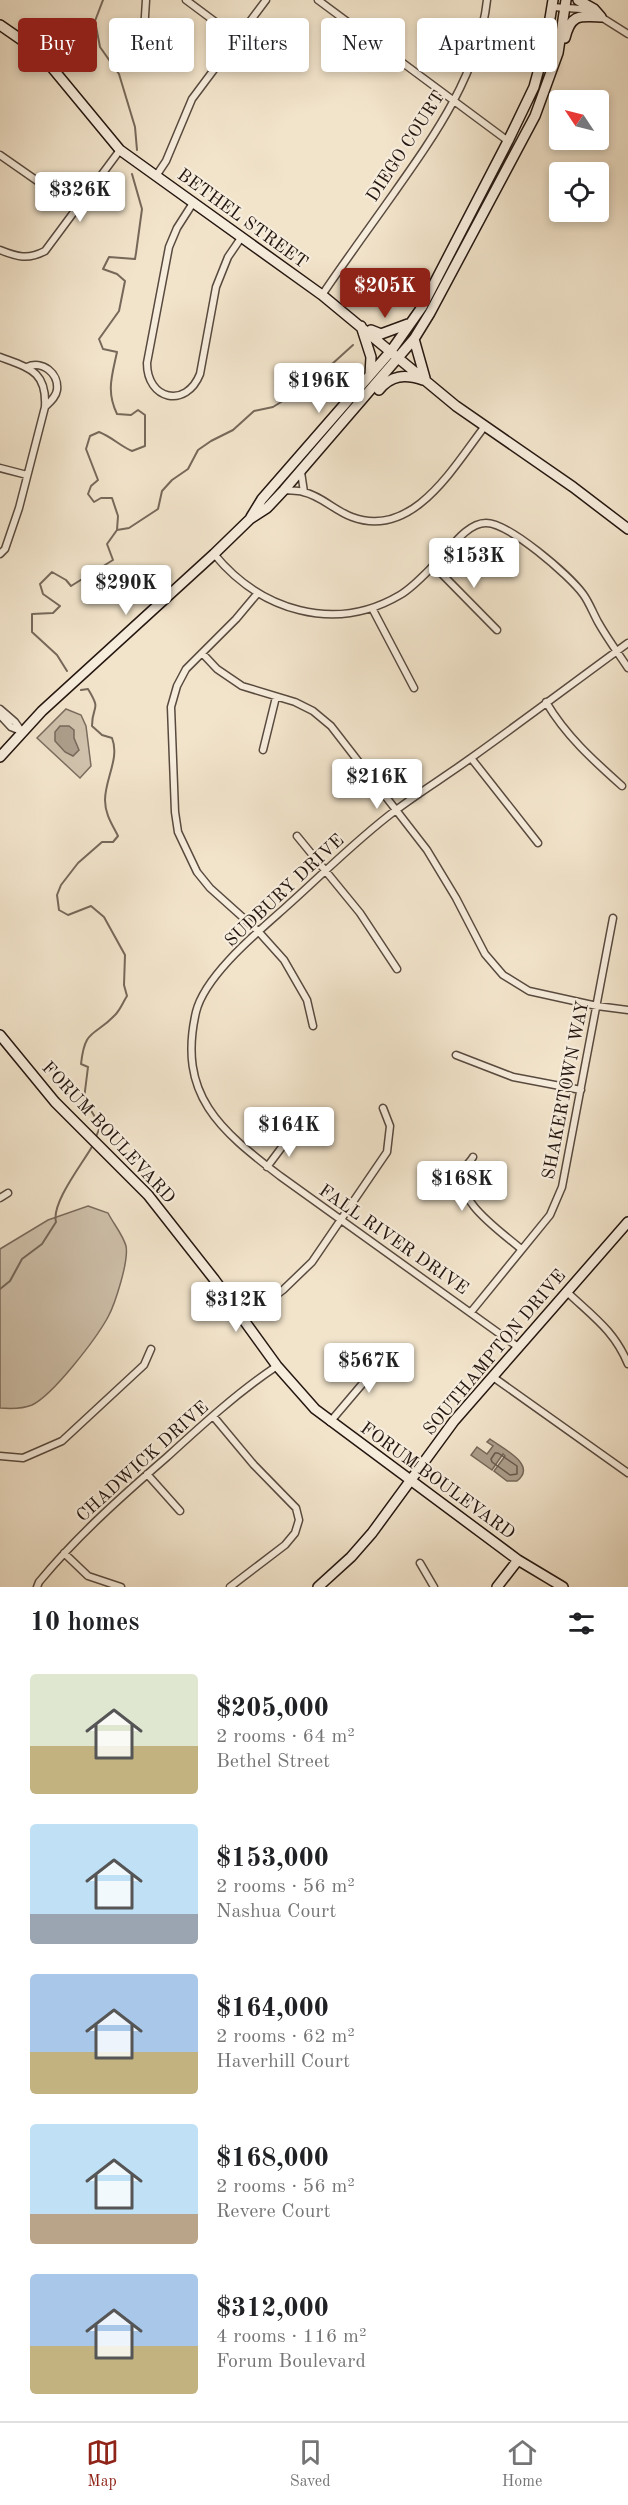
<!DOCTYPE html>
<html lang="en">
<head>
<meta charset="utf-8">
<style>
	body { margin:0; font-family:"Old Standard TT",serif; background:#f6f6f6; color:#202124; height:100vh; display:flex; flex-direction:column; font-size:22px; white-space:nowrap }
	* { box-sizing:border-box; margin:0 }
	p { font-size:20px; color:#757577 }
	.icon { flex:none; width:33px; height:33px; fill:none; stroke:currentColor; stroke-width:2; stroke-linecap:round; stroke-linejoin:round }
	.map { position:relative; height:1587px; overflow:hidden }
	.sheet { display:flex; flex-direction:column; background:#fff; flex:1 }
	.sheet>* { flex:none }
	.banner { position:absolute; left:18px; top:18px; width:592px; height:54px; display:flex; gap:12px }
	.needle { width:39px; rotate:305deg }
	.buttons { position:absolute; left:549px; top:90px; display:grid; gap:12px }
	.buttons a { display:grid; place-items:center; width:60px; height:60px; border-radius:6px; background:#fff; box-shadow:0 3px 9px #0003; font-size:30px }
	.price { position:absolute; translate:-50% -51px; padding:0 14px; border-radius:6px; background:#fff; color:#222; font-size:20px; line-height:39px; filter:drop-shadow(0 2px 3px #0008) }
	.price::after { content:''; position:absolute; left:50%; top:36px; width:18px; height:14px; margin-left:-9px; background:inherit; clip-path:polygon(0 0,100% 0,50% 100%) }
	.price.current { background:#8f2418; color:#fff }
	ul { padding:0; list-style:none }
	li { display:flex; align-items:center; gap:18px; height:150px; padding:0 30px }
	li span { display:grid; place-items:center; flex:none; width:168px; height:120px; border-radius:6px; color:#555 }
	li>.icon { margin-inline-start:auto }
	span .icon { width:72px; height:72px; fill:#fffc; stroke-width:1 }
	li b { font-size:26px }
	h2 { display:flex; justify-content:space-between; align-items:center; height:72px; padding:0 30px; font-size:26px }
	.pill { padding:0 21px; border-radius:6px; background:#fff; box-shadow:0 3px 9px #0003; font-size:21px; line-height:54px }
	.pill.current { background:#8f2418; color:#fff }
	.tab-bar { display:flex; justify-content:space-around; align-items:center; height:84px; border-top:2px solid #e0e0e0; background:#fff; font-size:16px; color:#757577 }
	.tab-bar a { display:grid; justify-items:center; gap:3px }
	.tab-bar .current { color:#8f2418 }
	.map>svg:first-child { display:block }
	.green { fill:#cfc1ab; stroke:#7a6c5e; stroke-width:1.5 }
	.water { fill:#ac9e8b; stroke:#76685a; stroke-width:1.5 }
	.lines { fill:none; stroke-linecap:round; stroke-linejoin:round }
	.shore { stroke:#685a4e; stroke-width:1.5 }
	.stream { stroke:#76685a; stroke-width:2 }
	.street-casing { stroke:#584a3f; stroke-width:9 }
	.secondary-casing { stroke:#241610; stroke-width:12 }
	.street { stroke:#f7eddd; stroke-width:6 }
	.secondary { stroke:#f7eddd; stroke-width:9 }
	.labels { text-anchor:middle; stroke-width:4.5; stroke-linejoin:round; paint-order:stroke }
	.street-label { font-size:18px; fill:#241610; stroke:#f7eddd }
</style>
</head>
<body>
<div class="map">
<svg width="628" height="1587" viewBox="0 0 628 1587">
	<rect width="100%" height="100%" fill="#f2e4cb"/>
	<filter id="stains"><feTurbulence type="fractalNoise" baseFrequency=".00333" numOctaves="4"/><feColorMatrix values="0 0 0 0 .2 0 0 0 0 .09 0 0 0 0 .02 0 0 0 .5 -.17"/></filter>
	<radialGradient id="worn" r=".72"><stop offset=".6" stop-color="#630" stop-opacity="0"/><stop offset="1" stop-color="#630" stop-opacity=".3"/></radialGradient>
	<path class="green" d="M 66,709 L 81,715 L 86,726 L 91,766 L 80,778 L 37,738 Z
		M 88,1206 L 108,1213 C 113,1223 123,1235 126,1246 C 129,1261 115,1304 108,1317 C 96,1339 53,1395 32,1405 C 22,1409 11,1409 0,1408 L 0,1249 L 48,1220 Z"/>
	<path class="water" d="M 60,726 L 69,726 L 74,730 L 74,738 L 79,750 L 73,756 L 65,752 L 55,741 L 55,732 Z
		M 490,1439 C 502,1448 538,1465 517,1481 L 507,1481 L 494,1471 L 505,1456 L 503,1454 L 492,1470 L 471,1455 L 477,1447 L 487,1454 L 493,1446 L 487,1442 Z"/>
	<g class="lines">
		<path class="shore" d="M 495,1453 L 498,1453 L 517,1466 L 517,1474 L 510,1475 L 492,1462 L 491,1459 Z"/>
		<path class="stream" d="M 103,0 L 95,21 L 100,47 L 119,74 L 135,127 L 137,150
			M 117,530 L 118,516 L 112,498 L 101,498 L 94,502 L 88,494 L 91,486 L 98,480 L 86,449 L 90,436 L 99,432 C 112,437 120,446 132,451 L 145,446 L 145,415 L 138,410 L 131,415 L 117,414 C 106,391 112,376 117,352 L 103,349 L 99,339 L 119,311 L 125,281 L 117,274 L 103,269 L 109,257 L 135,259 L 136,253 L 142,209 L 132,174
			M 67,671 L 57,655 L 32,632 L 32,614 L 53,613 L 60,606 L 43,594 L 40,584 L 52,572 L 66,580 L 71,586 L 113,560 L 107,544 L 117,530 L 129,528 L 158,509 L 162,491 L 172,480 L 188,469 L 198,450 L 211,441 L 233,430 L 254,411 L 273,407 L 310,384 L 353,345
			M 81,690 L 88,689 C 102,712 92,704 92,726 L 102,735 L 112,738 C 120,758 105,779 105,800 C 105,814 112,824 118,836 L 113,842 L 102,842 L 78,863 L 61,885 L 57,895 L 59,910 L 68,915 L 91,906 L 104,917 L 125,955 L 124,985 L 127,996 C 123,1002 120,1011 114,1016 C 94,1037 85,1028 81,1064 L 88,1067 L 84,1099 L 98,1122 L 101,1124 L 96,1137
			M 0,1289 L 10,1281 L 22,1259 L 42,1244 L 56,1222 C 51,1203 83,1163 93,1145"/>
		<g class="street-casing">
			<path id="street" d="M 186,0 L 237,38
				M 318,0 L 508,141
				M 552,7 L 581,9 L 601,17 L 628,34
				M 144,32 L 146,0
				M 0,155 L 76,208
				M 156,176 L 166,161 L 192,99 L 266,0
				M 193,203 L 177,228 L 169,247 L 147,363 C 147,400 186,409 200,374 L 216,287 L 228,257 L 241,238
				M 0,250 C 17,257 28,260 45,251 L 120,150
				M 322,295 C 345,261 370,227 394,193 C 435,135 479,73 487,0
				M 0,357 C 29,368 47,371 45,407 L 19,508 L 5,549 L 0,554
				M 27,367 C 42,360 59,373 57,390 C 56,397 50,402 45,407
				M 0,468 L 27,475
				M 301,472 L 304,492
				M 284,490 C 290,491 297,490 303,492 C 320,495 335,511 352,517 C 413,540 454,466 485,426
				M 214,554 C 260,610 334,634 400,595 C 412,588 424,575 434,565 C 448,553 465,523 486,523 C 509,523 569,575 583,594 C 589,602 593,613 598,622 C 607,638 618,653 628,668
				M 434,566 L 497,630
				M 257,594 L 236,619 L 186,669 L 177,686 L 171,707 L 175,812 L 178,832 L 197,872 L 210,888 L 258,931 L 284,960 L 307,1000 L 313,1026
				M 372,608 L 414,688
				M 202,653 L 217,669 L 242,686 L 295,702 L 313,711 L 331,726 L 427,850 L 456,898 L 485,954 L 503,975 L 529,991 L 597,1006 L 628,1010
				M 546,702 C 566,736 593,760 622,786
				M 0,709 L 15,722 L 22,732
				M 0,715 L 11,727 L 21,731
				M 263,750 L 276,697
				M 471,758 L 538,843
				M 297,836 L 360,913 L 397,969
				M 456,1055 L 513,1077 L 581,1090
				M 473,1157 C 471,1161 466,1165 464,1169 C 451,1199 502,1232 521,1249
				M 267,1167 L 291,1135
				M 0,1198 L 8,1193
				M 566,1291 C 592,1316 614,1330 628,1364
				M 471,1312 L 550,1215 L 562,1187 L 613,918
				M 243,1320 L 283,1290 L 312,1262 L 387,1152 L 390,1126 L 383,1108
				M 518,1347 L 280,1176 C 220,1130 177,1095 196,1012 C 205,975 259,931 287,906 C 323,874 357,839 396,810 C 420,792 446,776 471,758 C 524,720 576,681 628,643
				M 493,1377 L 628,1473
				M 213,1416 L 254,1465 L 296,1508 L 299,1520 L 295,1533 L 285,1545 L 230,1587
				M 330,1422 L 375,1369 L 375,1355
				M 0,1456 L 23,1458 L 62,1441 L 144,1365 L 151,1349
				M 147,1474 L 180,1511
				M 64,1553 L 88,1576 L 121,1587
				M 420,1563 L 434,1587
				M 37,1587 L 39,1582 C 77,1536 122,1496 167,1457 C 202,1425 238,1392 277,1366"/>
		</g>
		<g class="secondary-casing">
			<path id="secondary" d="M 578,0 L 594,9 L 601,17
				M 0,25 L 39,52 L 120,150 L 322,295 L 456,406 L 573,487 L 628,529
				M 565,38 C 571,14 579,16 601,17
				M 361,326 L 371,357 L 370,375
				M 371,330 L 381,334 L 408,324
				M 414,339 L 425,378
				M 379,390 C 391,375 405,374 423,380
				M 251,517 L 262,499 L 391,351 L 422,307 L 508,141 L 534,87 L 546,43 L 553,0
				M 0,757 L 42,711 L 214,554 L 250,519 L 267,508 L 284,490 L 414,339 L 430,313 L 535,116 L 558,53 L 566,0
				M 0,1035 L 55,1102 L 148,1195 L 214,1279 L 277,1366 L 315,1409 L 518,1560 L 563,1587
				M 318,1587 L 351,1557 L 372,1533 L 454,1421 L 628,1222
				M 497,1587 L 518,1560"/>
		</g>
		<use href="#street" class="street"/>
		<use href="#secondary" class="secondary"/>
	</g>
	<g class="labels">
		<g class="street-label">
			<text transform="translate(405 146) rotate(-57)" y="6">DIEGO COURT</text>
			<text transform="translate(243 218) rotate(36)" y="6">BETHEL STREET</text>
			<text transform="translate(284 890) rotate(-43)" y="6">SUDBURY DRIVE</text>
			<text transform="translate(565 1090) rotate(-79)" y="6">SHAKERTOWN WAY</text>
			<text transform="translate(109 1132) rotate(47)" y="6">FORUM BOULEVARD</text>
			<text transform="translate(394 1239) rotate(35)" y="6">FALL RIVER DRIVE</text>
			<text transform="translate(494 1352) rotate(-50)" y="6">SOUTHAMPTON DRIVE</text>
			<text transform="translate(142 1461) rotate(-42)" y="6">CHADWICK DRIVE</text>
			<text transform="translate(438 1480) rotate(36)" y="6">FORUM BOULEVARD</text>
		</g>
	</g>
	<rect width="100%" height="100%" filter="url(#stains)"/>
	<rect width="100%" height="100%" fill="url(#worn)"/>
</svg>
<div class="buttons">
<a><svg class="needle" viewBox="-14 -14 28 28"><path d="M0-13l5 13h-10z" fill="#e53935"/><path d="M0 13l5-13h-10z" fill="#757577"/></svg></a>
<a><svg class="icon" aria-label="locate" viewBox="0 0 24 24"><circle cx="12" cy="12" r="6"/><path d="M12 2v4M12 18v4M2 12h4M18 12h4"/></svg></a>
</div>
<b class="price" style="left:80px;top:223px">$326K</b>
<b class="price current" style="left:385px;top:319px">$205K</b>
<b class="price" style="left:319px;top:414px">$196K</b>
<b class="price" style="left:474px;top:589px">$153K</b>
<b class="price" style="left:126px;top:616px">$290K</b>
<b class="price" style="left:377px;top:810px">$216K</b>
<b class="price" style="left:289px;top:1158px">$164K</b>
<b class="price" style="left:462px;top:1212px">$168K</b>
<b class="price" style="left:236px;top:1333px">$312K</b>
<b class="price" style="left:369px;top:1394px">$567K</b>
<div class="banner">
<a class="pill current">Buy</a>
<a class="pill">Rent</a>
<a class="pill">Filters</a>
<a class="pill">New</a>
<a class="pill">Apartment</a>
</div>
</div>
<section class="sheet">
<h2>10 homes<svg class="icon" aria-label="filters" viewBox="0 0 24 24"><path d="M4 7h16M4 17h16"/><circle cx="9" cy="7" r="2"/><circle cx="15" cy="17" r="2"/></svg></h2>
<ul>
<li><span style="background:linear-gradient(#dfe7d0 60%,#c2b280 0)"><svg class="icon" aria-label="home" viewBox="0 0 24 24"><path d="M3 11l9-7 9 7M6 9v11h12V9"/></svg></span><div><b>$205,000</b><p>2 rooms · 64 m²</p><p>Bethel Street</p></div></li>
<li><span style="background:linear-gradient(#bfe0f5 75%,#9aa5b1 0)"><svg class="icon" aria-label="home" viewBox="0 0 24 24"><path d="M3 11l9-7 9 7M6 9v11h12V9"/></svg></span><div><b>$153,000</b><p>2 rooms · 56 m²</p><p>Nashua Court</p></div></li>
<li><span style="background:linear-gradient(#a9c7e8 65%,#c2b280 0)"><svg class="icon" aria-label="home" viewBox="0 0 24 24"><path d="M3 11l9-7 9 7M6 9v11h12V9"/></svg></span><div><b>$164,000</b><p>2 rooms · 62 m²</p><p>Haverhill Court</p></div></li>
<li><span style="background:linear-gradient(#bfe0f5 75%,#b9a48a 0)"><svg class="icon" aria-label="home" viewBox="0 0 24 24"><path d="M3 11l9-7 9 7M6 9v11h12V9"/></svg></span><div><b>$168,000</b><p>2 rooms · 56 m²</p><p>Revere Court</p></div></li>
<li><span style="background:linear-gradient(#a9c7e8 60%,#c2b280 0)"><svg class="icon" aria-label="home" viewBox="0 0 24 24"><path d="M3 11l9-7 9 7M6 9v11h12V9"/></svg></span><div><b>$312,000</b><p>4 rooms · 116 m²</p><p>Forum Boulevard</p></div></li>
</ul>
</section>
<nav class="tab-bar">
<a class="current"><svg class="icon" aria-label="map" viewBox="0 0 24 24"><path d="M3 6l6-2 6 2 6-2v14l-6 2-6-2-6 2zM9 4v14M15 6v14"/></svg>Map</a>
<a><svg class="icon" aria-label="saved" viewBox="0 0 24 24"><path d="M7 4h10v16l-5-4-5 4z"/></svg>Saved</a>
<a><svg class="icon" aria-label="home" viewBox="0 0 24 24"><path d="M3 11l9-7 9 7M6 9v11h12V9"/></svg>Home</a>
</nav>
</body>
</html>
